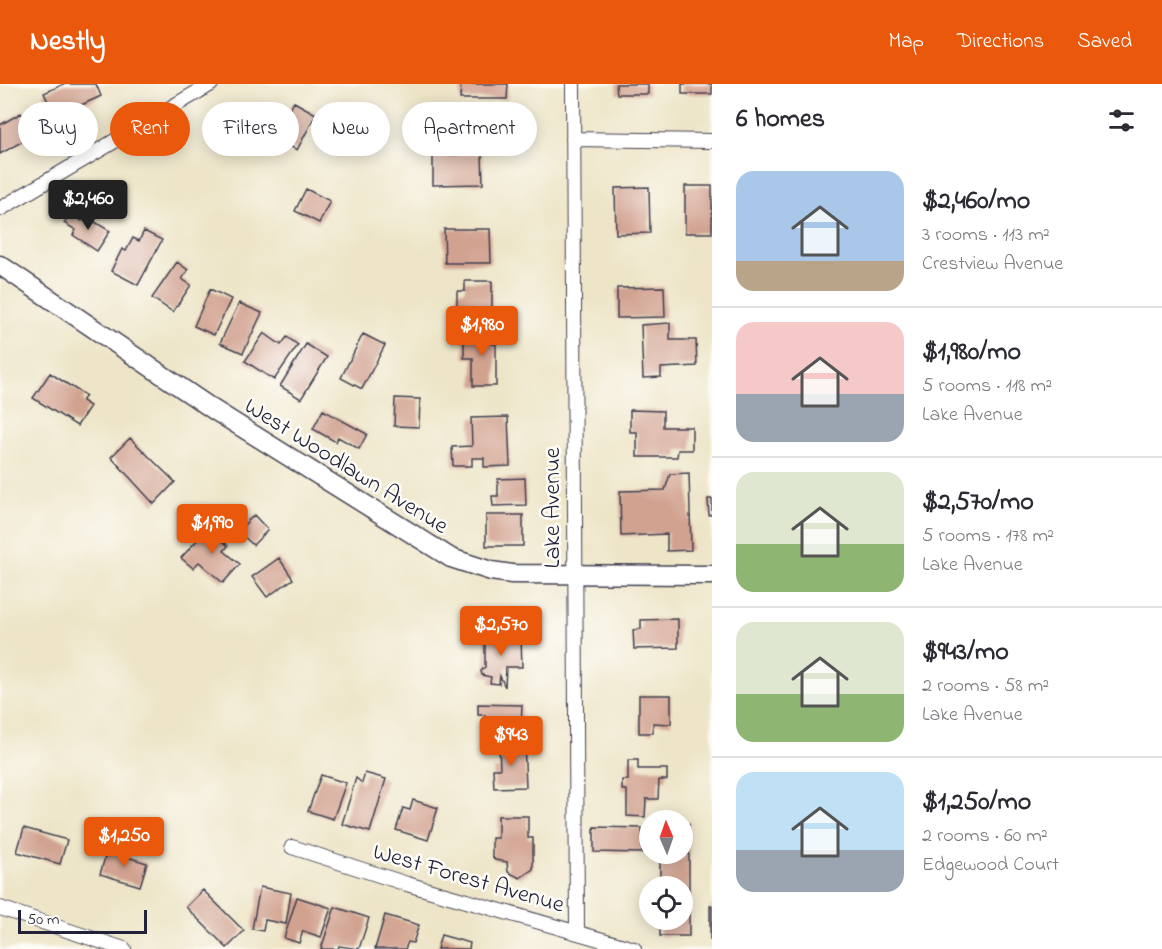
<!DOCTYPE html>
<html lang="en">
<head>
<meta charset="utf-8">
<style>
	body { margin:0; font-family:"Indie Flower",sans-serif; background:#f7f7f7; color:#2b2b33; height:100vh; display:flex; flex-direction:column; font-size:22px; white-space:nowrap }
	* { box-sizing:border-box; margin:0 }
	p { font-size:20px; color:#7c7c81 }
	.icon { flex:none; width:33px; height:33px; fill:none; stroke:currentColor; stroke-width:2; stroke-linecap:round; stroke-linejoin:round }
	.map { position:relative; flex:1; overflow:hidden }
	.drawer { display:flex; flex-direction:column; background:#fff; width:450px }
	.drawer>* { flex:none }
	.top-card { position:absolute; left:18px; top:18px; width:570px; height:54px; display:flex; gap:12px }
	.needle { width:39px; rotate:358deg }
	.controls { position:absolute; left:639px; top:726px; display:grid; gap:12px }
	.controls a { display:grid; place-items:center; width:54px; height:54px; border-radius:50%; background:#fff; box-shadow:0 3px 15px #0003; font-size:30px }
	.scale { position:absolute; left:18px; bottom:15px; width:129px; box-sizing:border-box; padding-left:6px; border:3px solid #22223b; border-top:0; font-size:16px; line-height:21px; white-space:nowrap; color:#22223b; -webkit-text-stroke:4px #fdfcf7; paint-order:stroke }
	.price { position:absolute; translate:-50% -51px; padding:0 14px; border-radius:6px; background:#ea580c; color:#fff; font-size:20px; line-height:39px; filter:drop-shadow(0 2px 3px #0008) }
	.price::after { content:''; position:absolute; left:50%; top:36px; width:18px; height:14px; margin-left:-9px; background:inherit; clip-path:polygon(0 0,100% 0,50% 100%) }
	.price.active { background:#222; color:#fff }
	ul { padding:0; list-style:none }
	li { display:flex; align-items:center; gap:18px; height:150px; padding:0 24px }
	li+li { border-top:2px solid #e1e1e2 }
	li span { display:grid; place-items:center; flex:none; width:168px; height:120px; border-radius:18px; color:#555 }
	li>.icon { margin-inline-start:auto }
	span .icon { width:72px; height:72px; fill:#fffc; stroke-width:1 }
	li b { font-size:26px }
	h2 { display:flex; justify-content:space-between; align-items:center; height:72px; padding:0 24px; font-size:26px }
	.tag { padding:0 21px; border-radius:27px; background:#fff; box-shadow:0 3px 15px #0003; font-size:21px; line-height:54px }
	.tag.active { background:#ea580c; color:#fff }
	header { display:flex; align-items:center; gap:36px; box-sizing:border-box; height:84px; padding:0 30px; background:#ea580c; color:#fff }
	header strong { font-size:28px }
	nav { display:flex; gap:33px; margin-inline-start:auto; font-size:21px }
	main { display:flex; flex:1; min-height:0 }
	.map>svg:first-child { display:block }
	.building { fill:#d2a290 }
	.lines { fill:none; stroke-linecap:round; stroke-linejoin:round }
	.minor-casing { stroke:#413f50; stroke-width:16 }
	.tertiary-casing { stroke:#413f50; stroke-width:21 }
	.minor { stroke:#fff; stroke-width:14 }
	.tertiary { stroke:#fff; stroke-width:18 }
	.labels { text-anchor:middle; stroke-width:5; stroke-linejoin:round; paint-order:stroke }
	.street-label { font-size:24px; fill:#22223b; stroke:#fdfcf7 }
</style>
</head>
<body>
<header>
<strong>Nestly</strong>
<nav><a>Map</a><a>Directions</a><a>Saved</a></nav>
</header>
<main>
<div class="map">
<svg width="712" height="865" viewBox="0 0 712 865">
	<rect width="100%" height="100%" fill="#fdfcf7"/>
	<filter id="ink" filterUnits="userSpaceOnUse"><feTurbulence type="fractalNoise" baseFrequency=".0167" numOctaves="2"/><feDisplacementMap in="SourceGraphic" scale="12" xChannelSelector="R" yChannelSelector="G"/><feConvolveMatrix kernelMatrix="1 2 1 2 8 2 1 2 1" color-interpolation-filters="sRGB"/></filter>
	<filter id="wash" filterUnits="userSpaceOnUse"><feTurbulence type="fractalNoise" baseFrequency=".008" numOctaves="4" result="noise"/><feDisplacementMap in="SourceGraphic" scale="24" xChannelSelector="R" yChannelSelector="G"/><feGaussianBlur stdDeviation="1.35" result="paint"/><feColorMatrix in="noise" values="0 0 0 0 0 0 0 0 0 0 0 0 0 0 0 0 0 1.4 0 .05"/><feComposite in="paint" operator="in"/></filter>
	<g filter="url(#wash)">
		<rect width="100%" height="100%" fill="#eee5c8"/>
		<g id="blocks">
			<path class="building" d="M 64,0 L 96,0 L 101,12 L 55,33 L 44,9 Z
				M 461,0 L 508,0 L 507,15 L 460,15 Z
				M 616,0 L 648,0 L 648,10 L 617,10 Z
				M 682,0 L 712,0 L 712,10 L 682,10 Z
				M 294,18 L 316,30 L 297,66 L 274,54 Z
				M 21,29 L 34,51 L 0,70 L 0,41 Z
				M 482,70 L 483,100 L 433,101 L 433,71 Z
				M 685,102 L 712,102 L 712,149 L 685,149 Z
				M 649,103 L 650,149 L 616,150 L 615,104 Z
				M 306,105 L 330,117 L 319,139 L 295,127 Z
				M 70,130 L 82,137 L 85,132 L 110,147 L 97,167 L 73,151 L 76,146 L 64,139 Z
				M 444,145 L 490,145 L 491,179 L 445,179 Z
				M 144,147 L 162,156 L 138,201 L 111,187 L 122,165 L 126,167 L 133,154 L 139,157 Z
				M 177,178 L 188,186 L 182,195 L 191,201 L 173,228 L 152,214 Z
				M 465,197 L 492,197 L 492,227 L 457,227 L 457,207 L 465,207 Z
				M 664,203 L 665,233 L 617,234 L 617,204 Z
				M 210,205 L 231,215 L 214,251 L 194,242 Z
				M 239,219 L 262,229 L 243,269 L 220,259 Z
				M 670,239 L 670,256 L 696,256 L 697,282 L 661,284 L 661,293 L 643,294 L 641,241 Z
				M 464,247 L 493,247 L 493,260 L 496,260 L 496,302 L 473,302 L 473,274 L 464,274 Z
				M 264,249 L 281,261 L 287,253 L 298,261 L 274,296 L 245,277 Z
				M 363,250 L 385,261 L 362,305 L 341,294 Z
				M 306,260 L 327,273 L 301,315 L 280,302 Z
				M 50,289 L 86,312 L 82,317 L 90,322 L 77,342 L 33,314 Z
				M 395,314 L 420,315 L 419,343 L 394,342 Z
				M 323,326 L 367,350 L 359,365 L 338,353 L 336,358 L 313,345 Z
				M 630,326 L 663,327 L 663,343 L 692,343 L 692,366 L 678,366 L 677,373 L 637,373 L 637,348 L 630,348 Z
				M 508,333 L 510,382 L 484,383 L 484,374 L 472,374 L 472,382 L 453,382 L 452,363 L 472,362 L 471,334 Z
				M 130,354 L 175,398 L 154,420 L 111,373 Z
				M 689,389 L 691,466 L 667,467 L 667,450 L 621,452 L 620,407 L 665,406 L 670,390 Z
				M 525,394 L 526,421 L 493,422 L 492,412 L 498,412 L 498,395 Z
				M 708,415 L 712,415 L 712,431 L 709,431 Z
				M 254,431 L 268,446 L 253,461 L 238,447 Z
				M 486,431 L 523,431 L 523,462 L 486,462 Z
				M 209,443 L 219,445 L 216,450 L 228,462 L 224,467 L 240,480 L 223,499 L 199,478 L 193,484 L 181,474 Z
				M 279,474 L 293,495 L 267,513 L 252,493 Z
				M 678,535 L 678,564 L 634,565 L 633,546 L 641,545 L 641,536 Z
				M 485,553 L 521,553 L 522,583 L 506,583 L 505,603 L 500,592 L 499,600 L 490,599 L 491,593 L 482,591 L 481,587 L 485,583 Z
				M 639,611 L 671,611 L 671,640 L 653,639 L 653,649 L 639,649 Z
				M 478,620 L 522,621 L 521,643 L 485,642 L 485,631 L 478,631 Z
				M 524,656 L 526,703 L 494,704 L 493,685 L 500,685 L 499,663 L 510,663 L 510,657 Z
				M 628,676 L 638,676 L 638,685 L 667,685 L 667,696 L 659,696 L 658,715 L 646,715 L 645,733 L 627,732 L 627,706 L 622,706 L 622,696 L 628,696 Z
				M 365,689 L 386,695 L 370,748 L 342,740 L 356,694 L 362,699 Z
				M 321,691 L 346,699 L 333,735 L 308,727 Z
				M 413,716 L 438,724 L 428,756 L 396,746 L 403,724 L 410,726 Z
				M 498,732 L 528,732 L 528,754 L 533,754 L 533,785 L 520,794 L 508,788 L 507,778 L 495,776 L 492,772 L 492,754 L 498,754 Z
				M 682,740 L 689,740 L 689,852 L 660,852 L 660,836 L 682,836 L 682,802 L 660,802 L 660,770 L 682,770 Z
				M 594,743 L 642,744 L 642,769 L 594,768 Z
				M 24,744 L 67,756 L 60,780 L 17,768 Z
				M 107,767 L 147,779 L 140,802 L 100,790 Z
				M 260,803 L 291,809 L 286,840 L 265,836 L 263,847 L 252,845 Z
				M 203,806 L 244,847 L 227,864 L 186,823 Z
				M 297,813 L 331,824 L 321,853 L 303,847 L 299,859 L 284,854 Z
				M 710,822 L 712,822 L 712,856 L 710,856 Z
				M 335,823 L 369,834 L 359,865 L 339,862 L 338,865 L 321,865 Z
				M 385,831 L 419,841 L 413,859 L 408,858 L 405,865 L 375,865 Z
				M 441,851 L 470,859 L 469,865 L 437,865 Z"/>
		</g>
	</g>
	<g filter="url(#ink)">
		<use href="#blocks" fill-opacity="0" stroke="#413f50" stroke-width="1.5"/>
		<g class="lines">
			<g class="minor-casing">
				<path id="minor" d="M 573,0 L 577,848
					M 573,55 L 712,57
					M 0,125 L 211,0
					M 292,763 L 407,800 L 634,865
					M 0,824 L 124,865"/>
			</g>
			<g class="tertiary-casing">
				<path id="tertiary" d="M 0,181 L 214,326 L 451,474 L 491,487 L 512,490 L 712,491"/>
			</g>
			<use href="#minor" class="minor"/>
			<use href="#tertiary" class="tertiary"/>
		</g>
	</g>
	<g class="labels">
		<g class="street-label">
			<text transform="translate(347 381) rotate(32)" y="8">West Woodlawn Avenue</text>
			<text transform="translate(551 424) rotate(-90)" y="8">Lake Avenue</text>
			<text transform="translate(469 793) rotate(16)" y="8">West Forest Avenue</text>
		</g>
	</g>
</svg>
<div class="controls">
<a><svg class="needle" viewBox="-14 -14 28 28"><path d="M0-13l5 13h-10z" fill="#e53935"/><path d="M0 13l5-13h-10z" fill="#7c7c81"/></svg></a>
<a><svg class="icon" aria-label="locate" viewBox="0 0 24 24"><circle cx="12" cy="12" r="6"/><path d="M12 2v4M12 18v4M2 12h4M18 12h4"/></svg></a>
</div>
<div class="scale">50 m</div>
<b class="price active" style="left:88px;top:147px">$2,460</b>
<b class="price" style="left:482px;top:273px">$1,980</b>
<b class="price" style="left:212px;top:471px">$1,990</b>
<b class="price" style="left:501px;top:573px">$2,570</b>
<b class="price" style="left:511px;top:683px">$943</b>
<b class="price" style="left:124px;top:784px">$1,250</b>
<div class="top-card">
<a class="tag">Buy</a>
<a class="tag active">Rent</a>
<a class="tag">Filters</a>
<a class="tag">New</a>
<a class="tag">Apartment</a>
</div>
</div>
<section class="drawer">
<h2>6 homes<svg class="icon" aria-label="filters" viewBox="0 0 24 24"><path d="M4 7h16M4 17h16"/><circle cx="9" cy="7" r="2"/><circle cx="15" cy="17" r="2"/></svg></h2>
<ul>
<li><span style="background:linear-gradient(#a9c7e8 75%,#b9a48a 0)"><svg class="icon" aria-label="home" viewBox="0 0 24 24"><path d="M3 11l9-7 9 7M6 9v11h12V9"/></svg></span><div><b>$2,460/mo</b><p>3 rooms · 113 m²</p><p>Crestview Avenue</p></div></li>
<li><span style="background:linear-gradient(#f6c9c9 60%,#9aa5b1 0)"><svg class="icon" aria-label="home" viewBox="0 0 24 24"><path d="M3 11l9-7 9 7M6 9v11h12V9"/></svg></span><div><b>$1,980/mo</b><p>5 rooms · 118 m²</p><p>Lake Avenue</p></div></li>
<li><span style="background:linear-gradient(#dfe7d0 60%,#8fb573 0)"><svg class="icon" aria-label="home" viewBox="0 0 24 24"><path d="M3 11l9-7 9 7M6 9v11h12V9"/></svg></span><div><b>$2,570/mo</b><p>5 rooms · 178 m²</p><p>Lake Avenue</p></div></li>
<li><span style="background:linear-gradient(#dfe7d0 60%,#8fb573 0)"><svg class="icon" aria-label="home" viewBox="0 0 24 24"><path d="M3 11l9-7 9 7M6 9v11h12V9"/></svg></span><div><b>$943/mo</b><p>2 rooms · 58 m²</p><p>Lake Avenue</p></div></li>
<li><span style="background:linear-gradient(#bfe0f5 65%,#9aa5b1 0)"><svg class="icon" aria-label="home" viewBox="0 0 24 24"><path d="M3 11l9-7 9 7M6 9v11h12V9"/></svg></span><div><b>$1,250/mo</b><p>2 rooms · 60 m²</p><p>Edgewood Court</p></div></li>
</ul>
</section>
</main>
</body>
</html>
